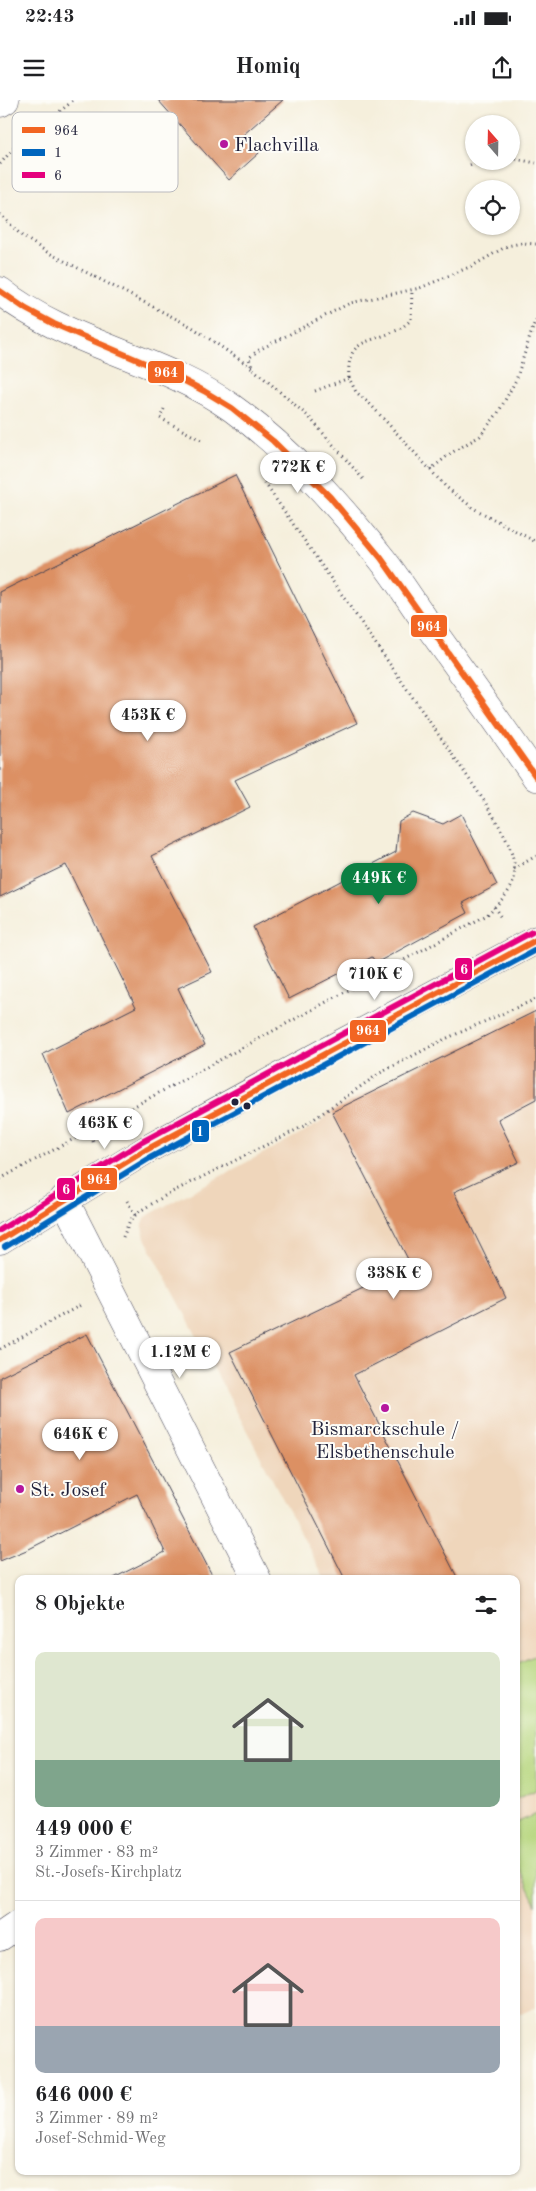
<!DOCTYPE html>
<html lang="de">
<head>
<meta charset="utf-8">
<style>
	body { margin:0; font-family:"Old Standard TT",serif; background:#f2f2f2; color:#202124; height:100vh; display:flex; flex-direction:column; font-size:19px; white-space:nowrap }
	* { box-sizing:border-box; margin:0 }
	p { font-size:16px; color:#757577 }
	.icon { flex:none; width:28px; height:28px; fill:none; stroke:currentColor; stroke-width:2; stroke-linecap:round; stroke-linejoin:round }
	.map { position:relative; flex:1; overflow:hidden }
	.details { position:absolute; left:15px; top:1475px; width:505px; height:600px; display:flex; flex-direction:column; background:#fff; border-radius:10px; box-shadow:0 1px 4px #0004 }
	.details>* { flex:none }
	.needle { width:32px; rotate:340deg }
	.tools { position:absolute; left:465px; top:15px; display:grid; gap:10px }
	.tools a { display:grid; place-items:center; width:55px; height:55px; border-radius:50%; background:#fff; box-shadow:0 1px 4px #0004; font-size:25px }
	.price { position:absolute; translate:-50% -42px; padding:0 11px; border-radius:18px; background:#fff; color:#222; font-size:16px; line-height:32px; filter:drop-shadow(0 1px 2px #0008) }
	.price::after { content:''; position:absolute; left:50%; top:30px; width:15px; height:11px; margin-left:-8px; background:inherit; clip-path:polygon(0 0,100% 0,50% 100%) }
	.price.current { background:#0b8043; color:#fff }
	ul { padding:0; list-style:none }
	li { display:grid; align-content:center; gap:10px; height:265px; padding:0 20px }
	li+li { border-top:1px solid #e0e0e0 }
	li span { display:grid; place-items:center; height:155px; border-radius:10px; color:#555 }
	li>.icon { margin-inline-start:auto }
	span .icon { width:90px; height:90px; fill:#fffc; stroke-width:1 }
	li b { font-size:21px }
	h2 { display:flex; justify-content:space-between; align-items:center; height:60px; padding:0 20px; font-size:21px }
	.status { display:flex; justify-content:space-between; align-items:center; height:35px; padding:0 25px; background:#fff; direction:ltr }
	.status svg { height:14px; fill:currentColor }
	header { display:flex; justify-content:space-between; align-items:center; height:65px; padding:0 20px; background:#fff; font-size:22px; font-weight:700 }
	.map>svg:first-child { display:block }
	.built { fill:#efd6bb }
	.green { fill:#b5d57c; stroke:#6c7c5c }
	.building { fill:#dc9064 }
	.lines { fill:none; stroke-linecap:round; stroke-linejoin:round }
	.minor-casing { stroke:#424153; stroke-width:29 }
	.path { stroke:#424153; stroke-width:3; stroke-dasharray:1 4; stroke-linecap:butt }
	.minor { stroke:#fff; stroke-width:28 }
	.bus-1-casing { stroke:#fdfcf7; stroke-width:10 }
	.bus-2-casing { stroke:#fdfcf7; stroke-width:10 }
	.bus-3-casing { stroke:#fdfcf7; stroke-width:10 }
	.bus-1 { stroke:#f26522; stroke-width:6 }
	.bus-2 { stroke:#0065bd; stroke-width:6 }
	.bus-3 { stroke:#e5007d; stroke-width:6 }
	.poi-dot { fill:#b5179e; stroke:#fdfcf7; stroke-width:2 }
	.bus-dot { fill:#22223b; stroke:#fdfcf7; stroke-width:2 }
	.labels { text-anchor:middle; stroke-width:4; stroke-linejoin:round; paint-order:stroke }
	.poi-label { font-size:20px; fill:#22223b; stroke:#fdfcf7; text-anchor:start }
	.key { fill:#fdfcf7; stroke:#bbbbbf; stroke-width:1 }
	.key-label { font-size:14px; fill:#22223b }
	.line-badge { stroke:#fdfcf7; stroke-width:2 }
	.badge-label { font-size:14px; text-anchor:middle; font-weight:bold; fill:#fff }
</style>
</head>
<body>
<div class="status"><b>22:43</b><svg viewBox="0 0 49 12"><path d="M0 12V9h3v3zM5 12V6h3v6zM10 12V3h3v9zM15 12V0h3v12zM26 1h20v11H26zM47 4h2v5h-2z"/></svg></div>
<header><svg class="icon" aria-label="menu" viewBox="0 0 24 24"><path d="M4 6h16M4 12h16M4 18h16"/></svg>Homiq<svg class="icon" aria-label="share" viewBox="0 0 24 24"><path d="M12 15V3M7 8l5-5 5 5M5 13v7h14v-7"/></svg></header>
<div class="map">
<svg width="536" height="2091" viewBox="0 0 536 2091">
	<rect width="100%" height="100%" fill="#fdfcf7"/>
	<filter id="ink" filterUnits="userSpaceOnUse"><feTurbulence type="fractalNoise" baseFrequency=".02" numOctaves="2"/><feDisplacementMap in="SourceGraphic" scale="10" xChannelSelector="R" yChannelSelector="G"/><feConvolveMatrix kernelMatrix="1 2 1 2 8 2 1 2 1" color-interpolation-filters="sRGB"/></filter>
	<filter id="wash" filterUnits="userSpaceOnUse"><feTurbulence type="fractalNoise" baseFrequency=".0096" numOctaves="4" result="noise"/><feDisplacementMap in="SourceGraphic" scale="20" xChannelSelector="R" yChannelSelector="G"/><feGaussianBlur stdDeviation="1.12" result="paint"/><feColorMatrix in="noise" values="0 0 0 0 0 0 0 0 0 0 0 0 0 0 0 0 0 1.4 0 .05"/><feComposite in="paint" operator="in"/></filter>
	<g filter="url(#wash)">
		<rect width="100%" height="100%" fill="#f5efdc"/>
		<path class="built" d="M 536,905 L 536,1907 L 521,1914 L 516,1905 L 516,1479 L 325,1479 L 145,1138 L 142,1127 L 146,1117 L 152,1113 L 320,1023 L 328,1012 Z"/>
		<path class="green" d="M 536,1555 L 536,1690 L 516,1699 L 516,1564 Z
			M 536,1714 L 536,1805 L 516,1763 L 516,1723 Z"/>
		<g id="blocks">
			<path class="building" d="M 158,0 L 283,0 L 243,35 L 259,53 L 229,80 Z
				M 235,375 L 357,623 L 235,680 L 250,707 L 152,756 L 212,872 L 178,888 L 205,945 L 69,1014 L 43,954 L 136,907 L 66,765 L 0,797 L 0,492 Z
				M 413,713 L 443,724 L 461,714 L 497,785 L 463,803 L 468,813 L 376,863 L 372,857 L 289,899 L 253,827 L 396,752 L 399,721 Z
				M 536,911 L 536,999 L 498,1019 L 519,1062 L 454,1092 L 506,1198 L 354,1275 L 458,1479 L 345,1479 L 230,1252 L 411,1165 L 332,1012 Z
				M 87,1234 L 163,1380 L 214,1479 L 112,1479 L 165,1452 L 137,1394 L 29,1449 L 0,1461 L 0,1277 Z"/>
		</g>
	</g>
	<g filter="url(#ink)">
		<use href="#blocks" fill-opacity="0" stroke="#424153" stroke-width="1"/>
		<g class="lines">
			<g class="minor-casing">
				<path id="minor" d="M 0,3 L 5,0
					M 0,191 C 66,244 161,257 232,308 C 289,349 337,403 381,458 C 398,479 412,503 429,526 C 465,576 501,626 536,677
					M 64,1099 L 257,1479
					M 0,1140 L 146,1050 L 312,959 L 536,840
					M 0,1837 L 19,1824"/>
			</g>
			<path class="path" d="M 511,58 L 536,63
				M 0,64 L 13,49 L 74,0
				M 470,65 L 480,61
				M 0,114 L 22,136 L 47,152 L 192,227 L 252,268
				M 349,278 C 346,239 367,244 395,231 C 401,229 406,224 411,220 L 412,190
				M 315,291 L 349,278 L 356,292 L 370,304 L 446,387 L 473,408 L 536,442
				M 164,309 L 160,318 L 201,340
				M 430,370 L 451,353 L 480,336 L 498,313 L 516,280 L 536,218
				M 363,379 L 309,317 L 252,268 L 249,258 L 257,251 L 350,203 L 420,188 L 474,165 L 507,146 L 522,143 L 536,144
				M 514,769 L 536,756
				M 494,807 L 502,819
				M 88,1032 L 94,1043
				M 0,1079 L 487,815 C 495,806 507,796 512,785 C 523,759 497,723 485,702 L 264,382
				M 127,1101 L 135,1115
				M 123,1137 L 130,1120 L 140,1111 L 168,1094 L 304,1026 L 380,973 L 445,939 L 536,899
				M 0,1249 L 81,1205"/>
			<use href="#minor" class="minor"/>
			<g class="bus-1-casing">
				<path id="bus-1" d="M 0,191 L 26,209 L 54,224 L 175,276 L 204,291 L 232,308 L 273,341 L 330,397 L 381,458 L 536,677
					M 0,1140 L 146,1050 L 536,840"/>
			</g>
			<g class="bus-2-casing">
				<path id="bus-2" d="M 5,1147 L 150,1058 L 536,850"/>
			</g>
			<g class="bus-3-casing">
				<path id="bus-3" d="M 0,1130 L 142,1042 L 532,832"/>
			</g>
			<use href="#bus-1" class="bus-1"/>
			<use href="#bus-2" class="bus-2"/>
			<use href="#bus-3" class="bus-3"/>
		</g>
	</g>
	<g class="poi-dot">
		<circle cx="224" cy="44" r="5"/>
		<circle cx="385" cy="1308" r="5"/>
		<circle cx="20" cy="1389" r="5"/>
	</g>
	<g class="bus-dot">
		<circle cx="235" cy="1002" r="4.5"/>
		<circle cx="247" cy="1006" r="4.5"/>
	</g>
	<g class="labels">
		<g class="poi-label">
			<text x="234" y="51">Flachvilla</text>
			<text x="385" y="1335" text-anchor="middle">Bismarckschule /<tspan x="385" dy="23">Elsbethenschule</tspan></text>
			<text x="30" y="1396">St. Josef</text>
		</g>
	</g>
	<rect x="12" y="12" width="166" height="80" rx="8" class="key"/>
	<rect x="22" y="27" width="23" height="6" fill="#f26522"/>
	<rect x="22" y="49" width="23" height="7" fill="#0065bd"/>
	<rect x="22" y="72" width="23" height="6" fill="#e5007d"/>
	<g class="key-label">
		<text x="54" y="35">964</text>
		<text x="54" y="57">1</text>
		<text x="54" y="80">6</text>
	</g>
	<g class="line-badge">
		<rect x="147" y="260" width="38" height="24" rx="5" fill="#f26522"/>
		<rect x="410" y="514" width="38" height="24" rx="5" fill="#f26522"/>
		<rect x="454" y="857" width="19" height="24" rx="5" fill="#e5007d"/>
		<rect x="349" y="919" width="38" height="24" rx="5" fill="#f26522"/>
		<rect x="191" y="1019" width="19" height="24" rx="5" fill="#0065bd"/>
		<rect x="80" y="1067" width="38" height="24" rx="5" fill="#f26522"/>
		<rect x="56" y="1077" width="20" height="24" rx="5" fill="#e5007d"/>
	</g>
	<g class="badge-label">
		<text x="166" y="277">964</text>
		<text x="429" y="531">964</text>
		<text x="464" y="874">6</text>
		<text x="368" y="935">964</text>
		<text x="200" y="1036">1</text>
		<text x="99" y="1084">964</text>
		<text x="66" y="1094">6</text>
	</g>
</svg>
<div class="tools">
<a><svg class="needle" viewBox="-14 -14 28 28"><path d="M0-13l5 13h-10z" fill="#e53935"/><path d="M0 13l5-13h-10z" fill="#757577"/></svg></a>
<a><svg class="icon" aria-label="locate" viewBox="0 0 24 24"><circle cx="12" cy="12" r="6"/><path d="M12 2v4M12 18v4M2 12h4M18 12h4"/></svg></a>
</div>
<b class="price" style="left:298px;top:394px">772K €</b>
<b class="price" style="left:148px;top:642px">453K €</b>
<b class="price current" style="left:379px;top:805px">449K €</b>
<b class="price" style="left:375px;top:901px">710K €</b>
<b class="price" style="left:105px;top:1050px">463K €</b>
<b class="price" style="left:394px;top:1200px">338K €</b>
<b class="price" style="left:180px;top:1279px">1.12M €</b>
<b class="price" style="left:80px;top:1361px">646K €</b>
<section class="details">
<h2>8 Objekte<svg class="icon" aria-label="filters" viewBox="0 0 24 24"><path d="M4 7h16M4 17h16"/><circle cx="9" cy="7" r="2"/><circle cx="15" cy="17" r="2"/></svg></h2>
<ul>
<li><span style="background:linear-gradient(#dfe7d0 70%,#7fa58c 0)"><svg class="icon" aria-label="home" viewBox="0 0 24 24"><path d="M3 11l9-7 9 7M6 9v11h12V9"/></svg></span><div><b>449 000 €</b><p>3 Zimmer · 83 m²</p><p>St.-Josefs-Kirchplatz</p></div></li>
<li><span style="background:linear-gradient(#f6c9c9 70%,#9aa5b1 0)"><svg class="icon" aria-label="home" viewBox="0 0 24 24"><path d="M3 11l9-7 9 7M6 9v11h12V9"/></svg></span><div><b>646 000 €</b><p>3 Zimmer · 89 m²</p><p>Josef-Schmid-Weg</p></div></li>
</ul>
</section>
</div>
</body>
</html>
